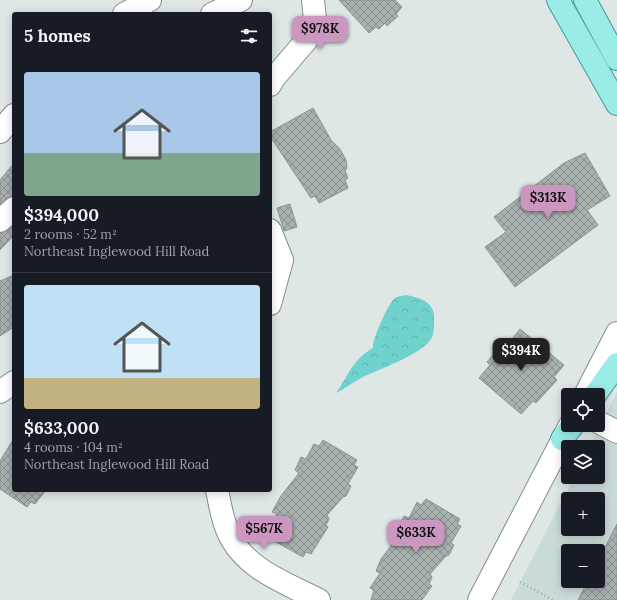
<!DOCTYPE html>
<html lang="en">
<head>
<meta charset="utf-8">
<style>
	body { margin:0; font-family:Lora,serif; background:#20242c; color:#f1f3f6; height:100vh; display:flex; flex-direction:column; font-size:15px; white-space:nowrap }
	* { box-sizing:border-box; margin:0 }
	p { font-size:13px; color:#9ea1a6 }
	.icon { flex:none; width:22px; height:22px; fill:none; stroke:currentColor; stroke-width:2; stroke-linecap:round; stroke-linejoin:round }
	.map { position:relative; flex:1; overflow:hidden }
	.panel { position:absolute; left:12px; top:12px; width:260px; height:480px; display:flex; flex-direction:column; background:#171b24; border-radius:4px; box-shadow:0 2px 10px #0003 }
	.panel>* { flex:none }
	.tools { position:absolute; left:561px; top:388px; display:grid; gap:8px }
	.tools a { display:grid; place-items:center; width:44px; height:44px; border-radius:4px; background:#171b24; box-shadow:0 2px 10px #0003; font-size:20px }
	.price { position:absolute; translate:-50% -34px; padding:0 9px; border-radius:8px; background:#cb97c1; color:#111; font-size:13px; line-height:26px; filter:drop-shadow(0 1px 2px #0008) }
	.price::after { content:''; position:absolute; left:50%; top:24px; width:12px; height:9px; margin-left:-6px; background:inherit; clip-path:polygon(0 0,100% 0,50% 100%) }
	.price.active { background:#222; color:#fff }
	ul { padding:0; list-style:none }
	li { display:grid; align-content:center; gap:8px; height:212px; padding:0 12px }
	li+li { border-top:1px solid #363941 }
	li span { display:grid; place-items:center; height:124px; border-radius:4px; color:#555 }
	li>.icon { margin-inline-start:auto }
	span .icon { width:72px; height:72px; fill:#fffc; stroke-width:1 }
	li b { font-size:17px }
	h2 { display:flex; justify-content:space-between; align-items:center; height:48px; padding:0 12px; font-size:17px }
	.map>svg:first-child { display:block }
	.built { fill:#cadad8; fill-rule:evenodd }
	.forest { fill:url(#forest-crowns) }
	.building { fill:url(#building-cross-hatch); stroke:#8c9392 }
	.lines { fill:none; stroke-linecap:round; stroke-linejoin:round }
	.minor-casing { stroke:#878e8e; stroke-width:24 }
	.major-casing { stroke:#439c97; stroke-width:24 }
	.path { stroke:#a4aaaa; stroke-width:2.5; stroke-dasharray:1 3; stroke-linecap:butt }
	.minor { stroke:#fff; stroke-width:22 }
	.major { stroke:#9aece7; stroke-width:22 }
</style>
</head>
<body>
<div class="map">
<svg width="617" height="600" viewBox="0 0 617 600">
	<defs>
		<pattern id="forest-crowns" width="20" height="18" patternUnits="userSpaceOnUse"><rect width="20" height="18" fill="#6fd2cc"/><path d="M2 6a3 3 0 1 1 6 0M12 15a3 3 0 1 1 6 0" fill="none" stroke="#60b4af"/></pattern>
		<pattern id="building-cross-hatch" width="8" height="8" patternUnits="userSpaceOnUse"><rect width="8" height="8" fill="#a8b0b0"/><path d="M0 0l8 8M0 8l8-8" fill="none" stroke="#888f8f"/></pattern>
	</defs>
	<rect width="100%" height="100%" fill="#dee6e6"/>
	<path class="built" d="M 617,392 L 617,600 L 511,600 L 574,477 L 598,477 L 598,447 L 589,447 ZM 568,499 L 598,499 L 598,529 L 568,529 ZM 568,551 L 598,551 L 598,581 L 568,581 Z"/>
	<path class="forest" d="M 406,295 C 417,297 433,301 434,315 C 434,322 435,332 431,339 C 422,354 382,368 365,376 C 355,381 346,388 336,393 C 349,375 352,360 373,348 C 372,340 388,304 394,299 C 397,296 402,296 406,295 Z"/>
	<path class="building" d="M 339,0 L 395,0 L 402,7 L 396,14 L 398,16 L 387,26 L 385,23 L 379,29 L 376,27 L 369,33 Z
		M 313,108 L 331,140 L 340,149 L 346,160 L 347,168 L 345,171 L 348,178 L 345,180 L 348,188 L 319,203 L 315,196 L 311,198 L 270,136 L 270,132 Z
		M 585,153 L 610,196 L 587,210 L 598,225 L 515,287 L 485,247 L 506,232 L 494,217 L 564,163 Z
		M 14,163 L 14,196 L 6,199 L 0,204 L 0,180 Z
		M 290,204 L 297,227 L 284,231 L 277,208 Z
		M 14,225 L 14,235 L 0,250 L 0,233 L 8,230 Z
		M 14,275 L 14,327 L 0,336 L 0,281 Z
		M 520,329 L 564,365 L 554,377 L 557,380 L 536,403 L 533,401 L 521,414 L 479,378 L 490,365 L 487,362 L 506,340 L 509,343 Z
		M 14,438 L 14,490 L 46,490 L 35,504 L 31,502 L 27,507 L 0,489 L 0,461 Z
		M 323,440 L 357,460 L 354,465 L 358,467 L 348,484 L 351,486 L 346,496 L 343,497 L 327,515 L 329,519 L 326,525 L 328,527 L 311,554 L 306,552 L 303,557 L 269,538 L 271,532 L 267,530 L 277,514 L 272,512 L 281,496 L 299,473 L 295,470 L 301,457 L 306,459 L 314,444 L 319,446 Z
		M 426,499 L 460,519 L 457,524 L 461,526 L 451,543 L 454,545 L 449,555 L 446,556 L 430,574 L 432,577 L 429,584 L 432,586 L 422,600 L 371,600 L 374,590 L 370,588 L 380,573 L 376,571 L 381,559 L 402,531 L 398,529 L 404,516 L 409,518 L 417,502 L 421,505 Z
		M 617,524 L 617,600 L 578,600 L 588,581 L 598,581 L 598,561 Z"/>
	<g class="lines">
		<g class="minor-casing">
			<path id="minor" d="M 124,14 L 150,0
				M 212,14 L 241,0
				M 270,85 L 274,78 L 316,29 L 313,0
				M 0,132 L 14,115
				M 0,221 L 14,208
				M 270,230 L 282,260 L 270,304
				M 0,392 L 14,382
				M 585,395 L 617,333
				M 598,422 L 617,432
				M 217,490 C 220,504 222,519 228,532 C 244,569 286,583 319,600
				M 479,600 L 570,425"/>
		</g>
		<g class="major-casing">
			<path id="major" d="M 558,0 L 617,104
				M 585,0 L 617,59
				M 595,395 L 617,364
				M 562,439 L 573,425"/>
		</g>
		<path class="path" d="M 520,582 L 553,600"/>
		<use href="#minor" class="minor"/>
		<use href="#major" class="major"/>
	</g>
</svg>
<div class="tools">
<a><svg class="icon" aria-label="locate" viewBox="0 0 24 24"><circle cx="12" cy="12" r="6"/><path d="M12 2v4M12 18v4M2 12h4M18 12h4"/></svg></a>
<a><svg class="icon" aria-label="layers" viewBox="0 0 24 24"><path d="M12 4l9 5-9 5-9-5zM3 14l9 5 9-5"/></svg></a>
<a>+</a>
<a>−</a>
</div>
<b class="price" style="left:320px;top:50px">$978K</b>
<b class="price" style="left:548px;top:219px">$313K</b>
<b class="price active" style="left:521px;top:372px">$394K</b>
<b class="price" style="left:264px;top:550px">$567K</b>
<b class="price" style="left:416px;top:554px">$633K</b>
<section class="panel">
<h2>5 homes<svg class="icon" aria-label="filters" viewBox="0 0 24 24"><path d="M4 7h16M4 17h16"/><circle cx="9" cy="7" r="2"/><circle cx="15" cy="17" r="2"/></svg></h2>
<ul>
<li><span style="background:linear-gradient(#a9c7e8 65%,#7fa58c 0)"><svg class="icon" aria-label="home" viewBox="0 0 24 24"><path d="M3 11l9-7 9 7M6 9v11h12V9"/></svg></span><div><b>$394,000</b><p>2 rooms · 52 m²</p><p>Northeast Inglewood Hill Road</p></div></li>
<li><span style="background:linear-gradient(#bfe0f5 75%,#c2b280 0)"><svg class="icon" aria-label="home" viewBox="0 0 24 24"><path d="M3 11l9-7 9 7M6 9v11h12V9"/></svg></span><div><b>$633,000</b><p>4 rooms · 104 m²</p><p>Northeast Inglewood Hill Road</p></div></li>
</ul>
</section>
</div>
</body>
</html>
